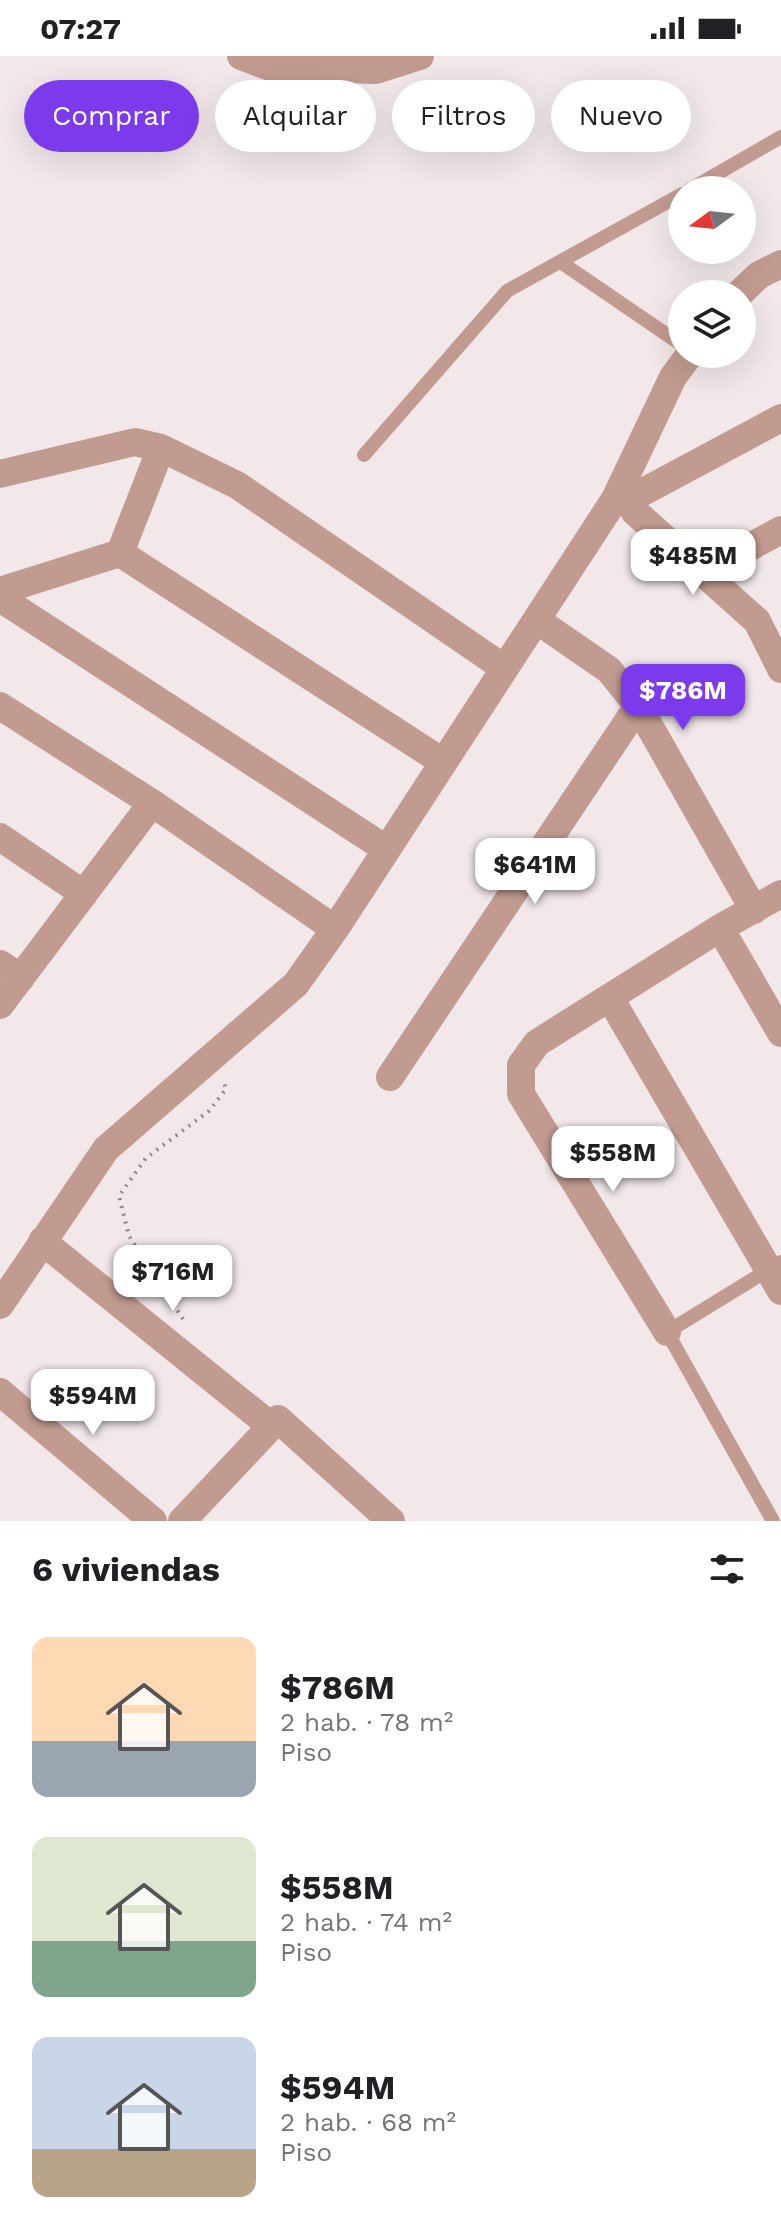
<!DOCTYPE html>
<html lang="es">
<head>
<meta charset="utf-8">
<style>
	body { margin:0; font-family:"Work Sans",sans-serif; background:#f2f2f2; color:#202124; height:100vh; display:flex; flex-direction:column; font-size:30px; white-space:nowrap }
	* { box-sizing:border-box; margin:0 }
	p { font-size:26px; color:#757577 }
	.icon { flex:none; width:44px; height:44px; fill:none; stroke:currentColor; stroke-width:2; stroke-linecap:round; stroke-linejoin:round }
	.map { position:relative; height:1465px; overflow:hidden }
	.side { display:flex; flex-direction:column; background:#fff; flex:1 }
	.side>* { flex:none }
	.guide { position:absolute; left:24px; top:24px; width:734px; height:72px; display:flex; gap:16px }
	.needle { width:52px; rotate:255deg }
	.buttons { position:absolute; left:668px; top:120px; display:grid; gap:16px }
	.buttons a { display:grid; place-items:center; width:88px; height:88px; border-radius:50%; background:#fff; box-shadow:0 8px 32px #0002; font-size:40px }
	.price { position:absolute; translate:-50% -68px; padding:0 18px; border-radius:16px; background:#fff; color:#222; font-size:26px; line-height:52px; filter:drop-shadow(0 2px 4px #0008) }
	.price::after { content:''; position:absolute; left:50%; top:48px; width:24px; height:18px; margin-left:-12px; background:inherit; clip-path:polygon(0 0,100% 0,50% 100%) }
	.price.on { background:#7c3aed; color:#fff }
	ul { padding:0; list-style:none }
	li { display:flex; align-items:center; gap:24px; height:200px; padding:0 32px }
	li span { display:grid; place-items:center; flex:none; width:224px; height:160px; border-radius:16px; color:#555 }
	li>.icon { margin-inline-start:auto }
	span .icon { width:96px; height:96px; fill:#fffc; stroke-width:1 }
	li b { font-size:34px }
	h2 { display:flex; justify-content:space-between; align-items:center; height:96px; padding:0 32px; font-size:34px }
	.chip { padding:0 28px; border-radius:36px; background:#fff; box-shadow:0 8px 32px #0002; font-size:28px; line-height:72px }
	.chip.on { background:#7c3aed; color:#fff }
	.status { display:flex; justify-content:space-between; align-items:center; height:56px; padding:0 40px; background:#fff; direction:ltr }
	.status svg { height:22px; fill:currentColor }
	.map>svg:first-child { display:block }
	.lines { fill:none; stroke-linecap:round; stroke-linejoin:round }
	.path { stroke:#8f8889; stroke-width:4; stroke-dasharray:2 6; stroke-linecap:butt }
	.service { stroke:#c29b90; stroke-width:14 }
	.minor { stroke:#c29b90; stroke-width:28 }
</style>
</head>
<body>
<div class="status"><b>07:27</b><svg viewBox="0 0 49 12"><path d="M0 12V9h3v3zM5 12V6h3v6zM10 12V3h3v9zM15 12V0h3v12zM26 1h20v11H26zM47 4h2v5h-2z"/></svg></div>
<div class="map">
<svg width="781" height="1465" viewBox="0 0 781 1465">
	<rect width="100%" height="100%" fill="#f2e8ea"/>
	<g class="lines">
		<path class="path" d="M 183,1263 L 129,1180 L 119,1140 L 146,1102 L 209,1055 L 226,1033 L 223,1023"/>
		<path class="service" d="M 689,134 L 781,81
			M 562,207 L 682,289
			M 364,399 L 507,235 L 682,138
			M 773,1465 L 667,1276 L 781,1206"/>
		<path class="minor" d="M 241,0 L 270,11 L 376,14 L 420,0
			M 739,238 L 759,219 L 781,208
			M 0,418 L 135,386 L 161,392 L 237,429 L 504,612
			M 615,443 L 628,444 L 635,456 L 757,565 L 781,613
			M 628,444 L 781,362
			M 120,497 L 443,706
			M 120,497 L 161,392
			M 704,516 L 781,474
			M 0,535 L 120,497
			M 0,542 L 386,793
			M 538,565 L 609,614 L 638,650 L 754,854
			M 0,650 L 152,747 L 335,873
			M 0,781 L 84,838
			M 720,872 L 781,977
			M 0,908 L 21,922
			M 610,942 L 781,1235
			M 0,949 L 152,747
			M 390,1021 L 638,650
			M 42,1185 L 271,1370
			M 0,1249 L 106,1093 L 296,928 L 335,873 L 615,443 L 673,321 L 690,298
			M 667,1276 L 521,1038 L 521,1009 L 537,987 L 720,872 L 781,838
			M 0,1336 L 153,1465
			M 182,1465 L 278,1363 L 391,1465"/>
	</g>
</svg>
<div class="buttons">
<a><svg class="needle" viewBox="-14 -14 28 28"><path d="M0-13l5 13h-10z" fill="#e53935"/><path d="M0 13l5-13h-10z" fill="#757577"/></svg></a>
<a><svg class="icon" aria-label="layers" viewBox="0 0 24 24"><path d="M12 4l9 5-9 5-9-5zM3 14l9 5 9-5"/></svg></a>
</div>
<b class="price" style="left:693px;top:541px">$485M</b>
<b class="price on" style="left:683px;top:676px">$786M</b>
<b class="price" style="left:535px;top:850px">$641M</b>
<b class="price" style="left:613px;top:1138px">$558M</b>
<b class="price" style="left:173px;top:1257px">$716M</b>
<b class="price" style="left:93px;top:1381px">$594M</b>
<div class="guide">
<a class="chip on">Comprar</a>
<a class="chip">Alquilar</a>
<a class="chip">Filtros</a>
<a class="chip">Nuevo</a>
</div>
</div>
<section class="side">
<h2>6 viviendas<svg class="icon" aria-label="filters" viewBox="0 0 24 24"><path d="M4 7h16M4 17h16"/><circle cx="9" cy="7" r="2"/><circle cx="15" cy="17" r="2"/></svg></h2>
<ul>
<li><span style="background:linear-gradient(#ffd9b3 65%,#9aa5b1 0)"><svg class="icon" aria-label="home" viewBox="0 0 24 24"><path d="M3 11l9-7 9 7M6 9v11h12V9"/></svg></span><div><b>$786M</b><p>2 hab. · 78 m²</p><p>Piso</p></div></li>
<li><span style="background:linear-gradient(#dfe7d0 65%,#7fa58c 0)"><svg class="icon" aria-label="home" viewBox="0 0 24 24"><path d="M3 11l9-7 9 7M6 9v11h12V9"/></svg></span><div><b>$558M</b><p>2 hab. · 74 m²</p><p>Piso</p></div></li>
<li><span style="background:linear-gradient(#c9d6e8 70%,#b9a48a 0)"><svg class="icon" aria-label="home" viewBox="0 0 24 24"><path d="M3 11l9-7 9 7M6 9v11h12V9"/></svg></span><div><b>$594M</b><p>2 hab. · 68 m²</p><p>Piso</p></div></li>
</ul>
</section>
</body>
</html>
